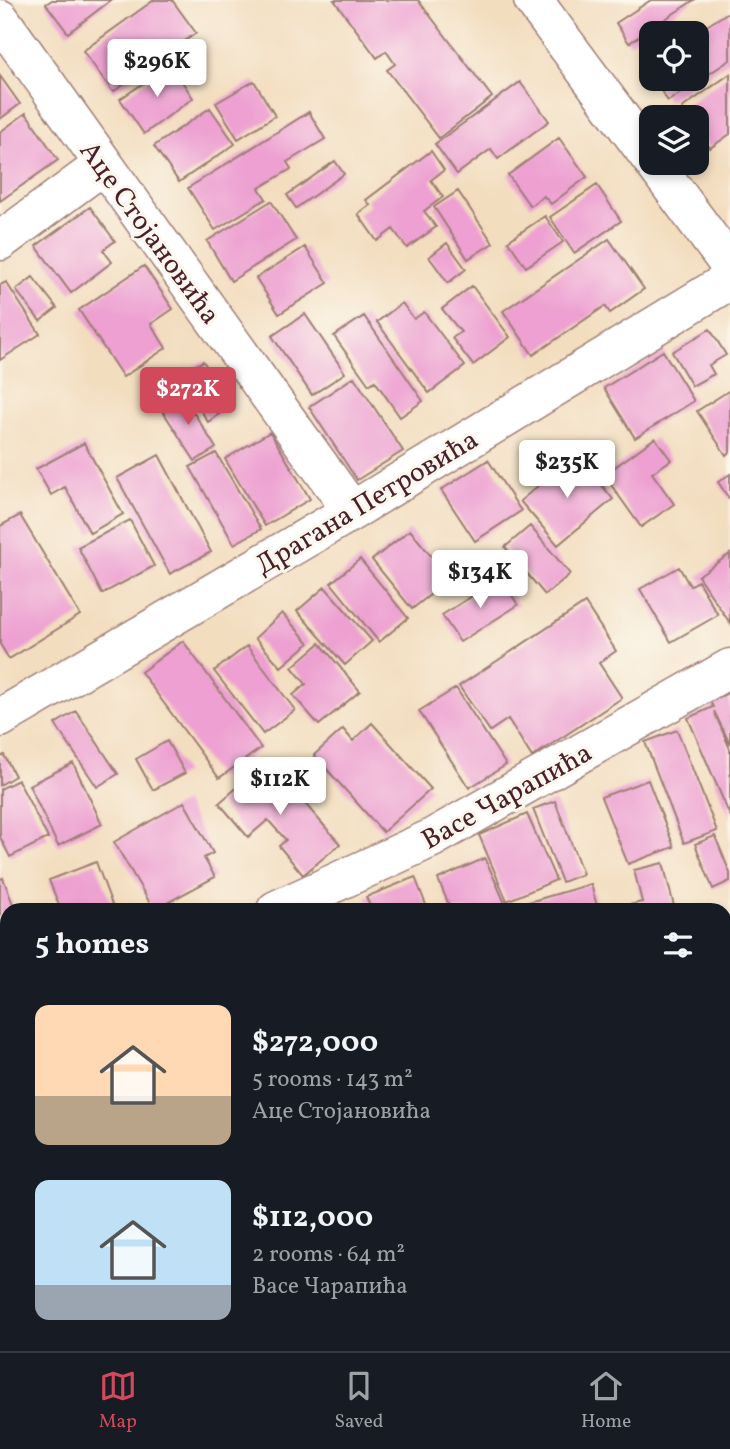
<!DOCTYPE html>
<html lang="en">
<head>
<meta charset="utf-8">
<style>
	body { margin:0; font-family:Vollkorn,serif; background:#20242c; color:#f1f3f6; height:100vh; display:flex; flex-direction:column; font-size:26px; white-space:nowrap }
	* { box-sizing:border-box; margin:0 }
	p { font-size:23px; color:#9ea1a6 }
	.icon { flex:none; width:38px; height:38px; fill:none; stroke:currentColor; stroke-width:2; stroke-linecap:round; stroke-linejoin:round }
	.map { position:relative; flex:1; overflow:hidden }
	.side { position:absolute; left:0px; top:903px; width:732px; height:448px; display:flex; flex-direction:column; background:#171b24; border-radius:21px 21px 0 0; box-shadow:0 4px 10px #0003 }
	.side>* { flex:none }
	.fabs { position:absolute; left:639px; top:21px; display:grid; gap:14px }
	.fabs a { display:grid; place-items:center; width:70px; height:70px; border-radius:14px; background:#171b24; box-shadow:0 4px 10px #0003; font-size:35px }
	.price { position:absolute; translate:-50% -60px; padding:0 16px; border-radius:7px; background:#fff; color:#222; font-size:23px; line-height:46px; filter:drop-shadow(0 2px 4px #0008) }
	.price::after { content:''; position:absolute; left:50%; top:42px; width:21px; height:16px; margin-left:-10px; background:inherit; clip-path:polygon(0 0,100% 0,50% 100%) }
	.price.active { background:#d1495b; color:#fff }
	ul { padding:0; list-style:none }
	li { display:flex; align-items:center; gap:21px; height:175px; padding:0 35px }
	li span { display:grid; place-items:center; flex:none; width:196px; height:140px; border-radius:14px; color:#555 }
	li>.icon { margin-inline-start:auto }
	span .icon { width:84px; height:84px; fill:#fffc; stroke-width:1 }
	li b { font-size:30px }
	h2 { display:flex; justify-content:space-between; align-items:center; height:84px; padding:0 35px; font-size:30px }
	.menu { display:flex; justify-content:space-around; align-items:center; height:98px; border-top:2px solid #363941; background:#171b24; font-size:19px; color:#9ea1a6 }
	.menu a { display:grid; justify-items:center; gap:4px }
	.menu .active { color:#d1495b }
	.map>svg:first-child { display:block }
	.building { fill:#eda0d1 }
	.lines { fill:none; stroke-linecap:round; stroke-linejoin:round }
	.minor-casing { stroke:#9e7e75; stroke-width:41 }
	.minor { stroke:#fff; stroke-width:38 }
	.labels { text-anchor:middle; stroke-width:6; stroke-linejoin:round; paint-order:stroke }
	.street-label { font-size:28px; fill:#4a1f2b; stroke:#fbf7ec }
</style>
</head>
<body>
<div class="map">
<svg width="730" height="1351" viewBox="0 0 730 1351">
	<rect width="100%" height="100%" fill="#fbf7ec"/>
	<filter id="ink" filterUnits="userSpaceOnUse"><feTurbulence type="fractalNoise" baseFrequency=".0143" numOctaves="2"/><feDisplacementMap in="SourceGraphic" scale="14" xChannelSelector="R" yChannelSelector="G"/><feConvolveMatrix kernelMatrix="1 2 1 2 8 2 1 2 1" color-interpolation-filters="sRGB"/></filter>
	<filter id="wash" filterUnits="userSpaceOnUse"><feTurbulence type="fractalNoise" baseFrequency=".00686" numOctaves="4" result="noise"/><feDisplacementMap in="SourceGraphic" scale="28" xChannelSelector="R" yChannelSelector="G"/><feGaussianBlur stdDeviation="1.57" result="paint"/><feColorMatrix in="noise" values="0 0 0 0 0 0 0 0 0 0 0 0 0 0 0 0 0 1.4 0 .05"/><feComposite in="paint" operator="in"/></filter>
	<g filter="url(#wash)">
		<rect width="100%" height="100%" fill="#f3ddbf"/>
		<g id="blocks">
			<path class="building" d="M 52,0 L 111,0 L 68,33 L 46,4 Z
				M 154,0 L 172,0 L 196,33 L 113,92 L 83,51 Z
				M 334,0 L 418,0 L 492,97 L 439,138 L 387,70 L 395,64 L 386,51 L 377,58 Z
				M 651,0 L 694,0 L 629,43 L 616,23 Z
				M 730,11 L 730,60 L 668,101 L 653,79 L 696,79 L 696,33 Z
				M 171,65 L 193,98 L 144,134 L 120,99 Z
				M 730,74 L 730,134 L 710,148 L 696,128 L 696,117 L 689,117 L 682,108 Z
				M 0,76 L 20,104 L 0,119 Z
				M 254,81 L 275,116 L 238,139 L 216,103 Z
				M 520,82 L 549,121 L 498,159 L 491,149 L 457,174 L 435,144 Z
				M 210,108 L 235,144 L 179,182 L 154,146 Z
				M 309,112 L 325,139 L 287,162 L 291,169 L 259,188 L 266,199 L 215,230 L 188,188 Z
				M 26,113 L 58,160 L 0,201 L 0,132 Z
				M 559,138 L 587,177 L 551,204 L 544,196 L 530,206 L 508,175 Z
				M 431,151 L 444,170 L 431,180 L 443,197 L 424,211 L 436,227 L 407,248 L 393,229 L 377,241 L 358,214 L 370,205 L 366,200 Z
				M 335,161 L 344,174 L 296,208 L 287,195 Z
				M 597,185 L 621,221 L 574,253 L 550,217 Z
				M 458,191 L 493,243 L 468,259 L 434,207 Z
				M 271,201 L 296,240 L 231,281 L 207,241 Z
				M 90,207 L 115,241 L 103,250 L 112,262 L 71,293 L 36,246 Z
				M 545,216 L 563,242 L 526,267 L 508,241 Z
				M 609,239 L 644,289 L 610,313 L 605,306 L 533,355 L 503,311 Z
				M 447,243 L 466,269 L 448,283 L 429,257 Z
				M 305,247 L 328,283 L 279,314 L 256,278 Z
				M 144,266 L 173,309 L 151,324 L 166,348 L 123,377 L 79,310 Z
				M 33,277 L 57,308 L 40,321 L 16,290 Z
				M 6,282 L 40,334 L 0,360 L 0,285 Z
				M 472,286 L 510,337 L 473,365 L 452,338 L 461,332 L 442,309 Z
				M 402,303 L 414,319 L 424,312 L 465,366 L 429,393 L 377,322 Z
				M 305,314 L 345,373 L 312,395 L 272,336 Z
				M 364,316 L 423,401 L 400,417 L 375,381 L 369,385 L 334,336 Z
				M 710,329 L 726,355 L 709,365 L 714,374 L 692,386 L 672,352 Z
				M 663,351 L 694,401 L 635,438 L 604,388 Z
				M 203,361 L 221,388 L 220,413 L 208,422 L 180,376 Z
				M 354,377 L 403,451 L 357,480 L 309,407 Z
				M 730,390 L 730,452 L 726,455 L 697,411 Z
				M 182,394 L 216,448 L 195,461 L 160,407 Z
				M 270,432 L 310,499 L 265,526 L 225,459 Z
				M 655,438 L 671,460 L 652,473 L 674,504 L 641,527 L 604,475 Z
				M 84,443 L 123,514 L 90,533 L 65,487 L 51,495 L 36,469 Z
				M 216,453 L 261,529 L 234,544 L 190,467 Z
				M 576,454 L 613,499 L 558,545 L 520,501 Z
				M 159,455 L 211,552 L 170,574 L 117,478 Z
				M 488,460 L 521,511 L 475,541 L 441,490 Z
				M 730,474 L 730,500 L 718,482 Z
				M 20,515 L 80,615 L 9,659 L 0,644 L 0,526 Z
				M 130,520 L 154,566 L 102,594 L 78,547 Z
				M 530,526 L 570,574 L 545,595 L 505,547 Z
				M 410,530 L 450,579 L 412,609 L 372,560 Z
				M 730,554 L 730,623 L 698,576 Z
				M 360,559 L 408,618 L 379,642 L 331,583 Z
				M 679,567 L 690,586 L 698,581 L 718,615 L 671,642 L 640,589 Z
				M 501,578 L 518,605 L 460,642 L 442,615 Z
				M 325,587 L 372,641 L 345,665 L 297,611 Z
				M 585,603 L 616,651 L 599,663 L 622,698 L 532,757 L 508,719 L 490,731 L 459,686 Z
				M 282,613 L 309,643 L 281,667 L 255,638 Z
				M 183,641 L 261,748 L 219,778 L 141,672 Z
				M 320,643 L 360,691 L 319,725 L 293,695 L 306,684 L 292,667 Z
				M 247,646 L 295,710 L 263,734 L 214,671 Z
				M 456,688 L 506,765 L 469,788 L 419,711 Z
				M 730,692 L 730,744 L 714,711 L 730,749 L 730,816 L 688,718 L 713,707 L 710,701 Z
				M 76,711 L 118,774 L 97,787 L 55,724 Z
				M 372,723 L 431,789 L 383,832 L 314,755 L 343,729 L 353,741 Z
				M 677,730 L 717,831 L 684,843 L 645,742 Z
				M 167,741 L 185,773 L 153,790 L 136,759 Z
				M 4,755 L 15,776 L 0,785 L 0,757 Z
				M 268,761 L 340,844 L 303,875 L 279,846 L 286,840 L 268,820 L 248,837 L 219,803 Z
				M 73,763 L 102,824 L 58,846 L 29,785 Z
				M 18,780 L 48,838 L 10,857 L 0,837 L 0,789 Z
				M 648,780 L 674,847 L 628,864 L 601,797 Z
				M 555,801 L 583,874 L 562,882 L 533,809 Z
				M 184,802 L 213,853 L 204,858 L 215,877 L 154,910 L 114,842 Z
				M 527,814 L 556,880 L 507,901 L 479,835 Z
				M 715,836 L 730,873 L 730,881 L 713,889 L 695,844 Z
				M 485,858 L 508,910 L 451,910 L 438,879 Z
				M 96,862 L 114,910 L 61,910 L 49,880 Z
				M 663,863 L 675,910 L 626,910 L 625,906 L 642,902 L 634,870 Z
				M 415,877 L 428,910 L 372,910 L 366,897 Z
				M 3,878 L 15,910 L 7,910 L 7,973 L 0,976 L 0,879 Z
				M 591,884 L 598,910 L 524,910 L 522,904 Z
				M 730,999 L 730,1073 L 729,1073 L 724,1056 L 724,1000 Z
				M 7,1035 L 7,1098 L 0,1082 L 0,1038 Z
				M 7,1137 L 7,1214 L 0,1216 L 0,1140 Z
				M 12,1344 L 116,1344 L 117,1351 L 13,1351 Z
				M 172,1344 L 297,1344 L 298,1351 L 173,1351 Z
				M 391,1344 L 473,1344 L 474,1351 L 393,1351 Z
				M 476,1344 L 517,1344 L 518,1351 L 477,1351 Z"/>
		</g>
	</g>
	<g filter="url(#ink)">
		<use href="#blocks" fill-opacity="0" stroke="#9e7e75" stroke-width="2"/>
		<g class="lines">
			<g class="minor-casing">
				<path id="minor" d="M 533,0 L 651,159
					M 0,19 L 352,511
					M 654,163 L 730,266
					M 0,241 L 103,165
					M 0,718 L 352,511 L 730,280
					M 276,910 L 432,838 L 730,668
					M 0,1007 L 7,1005
					M 724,1190 L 730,1190
					M 0,1273 L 7,1272"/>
			</g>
			<use href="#minor" class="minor"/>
		</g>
	</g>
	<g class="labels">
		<g class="street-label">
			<text transform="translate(151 232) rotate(54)" y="10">Аце Стојановића</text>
			<text transform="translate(366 501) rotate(-31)" y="10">Драгана Петровића</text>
			<text transform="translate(506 795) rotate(-29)" y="10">Васе Чарапића</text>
		</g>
	</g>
</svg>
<div class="fabs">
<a><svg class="icon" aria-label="locate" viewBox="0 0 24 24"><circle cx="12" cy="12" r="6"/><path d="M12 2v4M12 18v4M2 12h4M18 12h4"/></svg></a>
<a><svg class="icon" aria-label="layers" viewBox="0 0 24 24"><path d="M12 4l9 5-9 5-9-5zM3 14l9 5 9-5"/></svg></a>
</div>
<b class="price" style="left:157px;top:99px">$296K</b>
<b class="price active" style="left:188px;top:427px">$272K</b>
<b class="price" style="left:567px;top:500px">$235K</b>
<b class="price" style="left:480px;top:610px">$134K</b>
<b class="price" style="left:280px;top:817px">$112K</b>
<section class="side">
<h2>5 homes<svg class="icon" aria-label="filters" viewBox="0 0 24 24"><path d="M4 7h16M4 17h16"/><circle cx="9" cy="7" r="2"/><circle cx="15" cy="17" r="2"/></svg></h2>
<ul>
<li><span style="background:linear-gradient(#ffd9b3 65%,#b9a48a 0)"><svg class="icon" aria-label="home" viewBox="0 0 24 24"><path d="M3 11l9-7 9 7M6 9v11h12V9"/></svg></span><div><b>$272,000</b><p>5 rooms · 143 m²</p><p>Аце Стојановића</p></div></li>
<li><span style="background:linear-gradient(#bfe0f5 75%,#9aa5b1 0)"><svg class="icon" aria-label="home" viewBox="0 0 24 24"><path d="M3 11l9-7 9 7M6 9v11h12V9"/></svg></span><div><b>$112,000</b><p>2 rooms · 64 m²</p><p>Васе Чарапића</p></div></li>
</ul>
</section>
</div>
<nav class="menu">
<a class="active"><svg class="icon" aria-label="map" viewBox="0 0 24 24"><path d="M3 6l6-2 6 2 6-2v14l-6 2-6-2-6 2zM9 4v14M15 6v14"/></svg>Map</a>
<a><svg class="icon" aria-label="saved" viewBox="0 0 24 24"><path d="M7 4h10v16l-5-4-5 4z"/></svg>Saved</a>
<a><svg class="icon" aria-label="home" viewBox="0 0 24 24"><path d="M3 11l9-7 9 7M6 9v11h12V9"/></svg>Home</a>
</nav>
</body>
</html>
